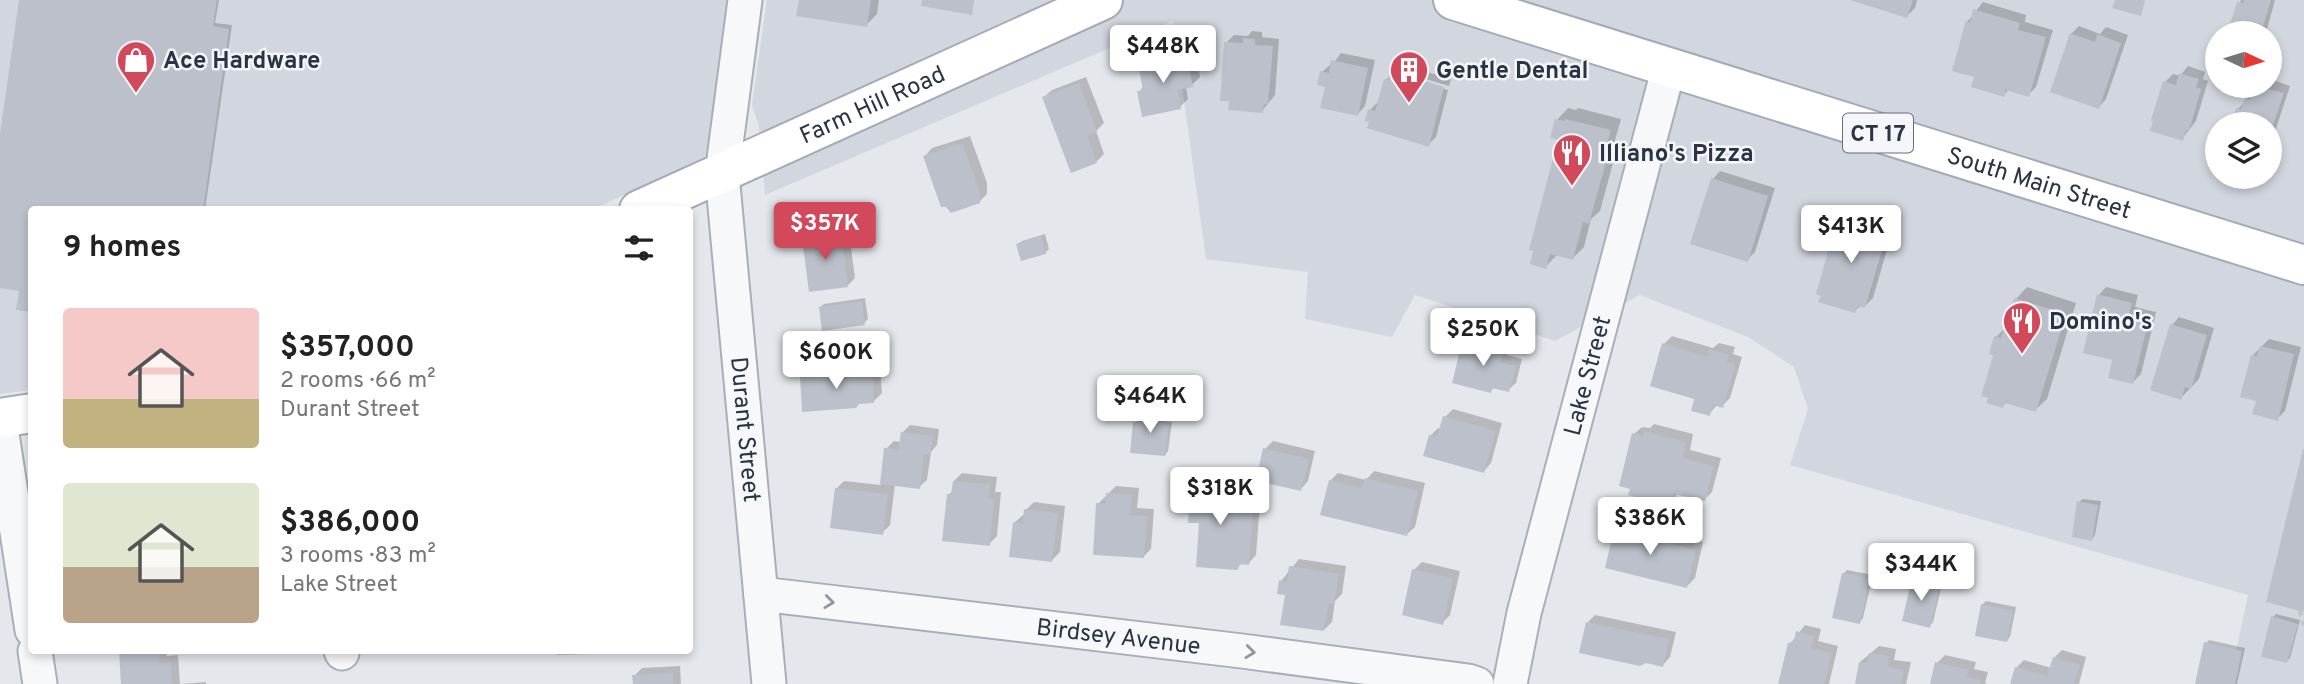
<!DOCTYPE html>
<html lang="en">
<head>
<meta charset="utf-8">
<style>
	body { margin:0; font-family:Overpass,sans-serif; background:#f2f2f2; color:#222; height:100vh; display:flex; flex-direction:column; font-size:26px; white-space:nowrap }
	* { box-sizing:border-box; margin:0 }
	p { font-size:23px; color:#767676 }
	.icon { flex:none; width:38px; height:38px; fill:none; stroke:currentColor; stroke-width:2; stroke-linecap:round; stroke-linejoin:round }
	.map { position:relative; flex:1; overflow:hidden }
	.side { position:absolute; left:28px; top:206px; width:665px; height:448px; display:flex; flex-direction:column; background:#fff; border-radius:7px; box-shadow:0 4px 10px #0003 }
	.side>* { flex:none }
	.needle { width:46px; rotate:94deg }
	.buttons { position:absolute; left:2205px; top:21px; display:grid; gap:14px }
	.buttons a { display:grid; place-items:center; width:77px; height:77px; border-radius:50%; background:#fff; box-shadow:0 4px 10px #0003; font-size:35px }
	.price { position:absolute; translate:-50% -60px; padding:0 16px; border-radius:7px; background:#fff; color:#222; font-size:23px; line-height:46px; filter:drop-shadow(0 2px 4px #0008) }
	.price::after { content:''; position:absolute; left:50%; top:42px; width:21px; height:16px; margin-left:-10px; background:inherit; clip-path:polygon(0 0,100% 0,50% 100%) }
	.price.on { background:#d1495b; color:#fff }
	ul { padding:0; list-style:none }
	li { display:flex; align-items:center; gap:21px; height:175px; padding:0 35px }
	li span { display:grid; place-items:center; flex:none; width:196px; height:140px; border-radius:7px; color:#555 }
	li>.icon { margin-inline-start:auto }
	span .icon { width:84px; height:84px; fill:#fffc; stroke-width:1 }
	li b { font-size:30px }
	h2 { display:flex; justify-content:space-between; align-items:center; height:84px; padding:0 35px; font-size:30px }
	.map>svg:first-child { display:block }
	.built { fill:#d2d6de; fill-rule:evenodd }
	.shadow { fill:#0003 }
	.building { fill:#bbc0ca }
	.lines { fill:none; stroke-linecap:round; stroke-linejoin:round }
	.minor-casing { stroke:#a9aeb7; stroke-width:37 }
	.major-casing { stroke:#a3abb8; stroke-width:42 }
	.path { stroke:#c2c5cb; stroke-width:4.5; stroke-dasharray:5 5; stroke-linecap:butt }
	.minor { stroke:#f7f8fa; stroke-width:33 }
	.major { stroke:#fff; stroke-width:38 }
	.oneway { stroke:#9196a0 }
	.labels { text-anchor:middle; stroke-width:5; stroke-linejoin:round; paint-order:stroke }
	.shield { fill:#f4f6f9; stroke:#676e7b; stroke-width:2 }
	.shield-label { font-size:23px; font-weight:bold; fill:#2b3445 }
	.poi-label { font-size:24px; font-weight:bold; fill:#2b3445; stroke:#f4f6f9; text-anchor:start }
	.street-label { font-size:24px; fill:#2b3445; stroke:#f4f6f9 }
</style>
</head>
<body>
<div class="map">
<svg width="2304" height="684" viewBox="0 0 2304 684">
	<rect width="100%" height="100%" fill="#e4e7ec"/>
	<path class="built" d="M 0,0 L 734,0 L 714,146 L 700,162 L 590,210 L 32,210 L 31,390 L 0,394 Z
		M 767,0 L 2304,0 L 2304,684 L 2229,684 L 2248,595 L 1790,465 L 1808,409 L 1794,367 L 1748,337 L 1640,295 L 1555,341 L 1415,295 L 1392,337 L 1305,319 L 1308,272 L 1206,259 L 1173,21 L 765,195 L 759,126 L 752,105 ZM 2217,33 L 2270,33 L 2270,86 L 2217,86 ZM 2217,124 L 2270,124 L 2270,177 L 2217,177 Z"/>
	<path class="shadow" d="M 21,0 L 219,0 L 215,23 L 232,25 L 205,210 L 32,210 L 21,289 L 0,286 L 0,146 Z
		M 800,0 L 879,0 L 877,14 L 866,25 Z
		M 1854,0 L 1917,0 L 1915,8 L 1907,16 Z
		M 2241,0 L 2275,0 L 2266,33 L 2229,33 Z
		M 1983,2 L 2026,15 L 2025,22 L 2053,30 L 2036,87 L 2028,95 L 2009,89 L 2004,95 L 1977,76 L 1954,69 L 1968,21 Z
		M 2079,26 L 2100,34 L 2106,27 L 2128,35 L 2106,99 L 2099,107 L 2071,34 Z
		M 1252,31 L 1262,32 L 1262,37 L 1279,39 L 1275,95 L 1262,111 L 1226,43 L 1234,35 L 1248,36 Z
		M 1194,48 L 1200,77 L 1192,85 L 1186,86 L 1188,99 L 1180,107 L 1139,92 L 1144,86 L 1140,65 L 1148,57 Z
		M 1341,53 L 1375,60 L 1365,106 L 1358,114 L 1327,86 L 1322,72 L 1330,65 L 1332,65 Z
		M 1400,64 L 1451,79 L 1449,86 L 1396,70 L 1393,73 L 1448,90 L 1436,137 L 1428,145 L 1370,110 L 1378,102 L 1386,80 Z
		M 2188,66 L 2205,72 L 2203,79 L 2208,81 L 2196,121 L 2182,139 L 2165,82 L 2173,74 L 2180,76 Z
		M 1086,77 L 1104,123 L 1096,131 L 1104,154 L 1096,162 L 1044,97 L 1052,90 Z
		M 2270,79 L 2290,86 L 2270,147 L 2270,124 L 2233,124 L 2238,109 L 2254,91 L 2256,86 L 2270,86 Z
		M 1568,108 L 1576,110 L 1578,108 L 1621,119 L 1612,151 L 1616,152 L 1600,211 L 1591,219 L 1584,247 L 1573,258 L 1557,255 L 1545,267 L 1555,155 L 1563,147 L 1565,139 L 1557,120 Z
		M 970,136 L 987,183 L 987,194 L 979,202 L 925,156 L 932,148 Z
		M 1720,171 L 1775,188 L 1755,252 L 1747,260 L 1713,179 Z
		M 1848,209 L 1894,225 L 1873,298 L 1865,306 L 1861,305 L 1855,311 L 1840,217 Z
		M 848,225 L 855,278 L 848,285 L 804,238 L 811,230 Z
		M 1045,234 L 1049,249 L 1045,253 L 1018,244 L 1022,241 Z
		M 2027,287 L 2076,303 L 2047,399 L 2035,410 L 2007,402 L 2003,406 L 1996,337 L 2007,326 L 2016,299 Z
		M 2106,287 L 2138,295 L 2135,307 L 2156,312 L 2141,374 L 2133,382 L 2114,359 L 2099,295 Z
		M 865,298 L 868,319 L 864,323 L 820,307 L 824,304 Z
		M 2179,317 L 2214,328 L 2199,379 L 2181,398 L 2172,325 Z
		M 1473,332 L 1510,342 L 1507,355 L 1522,359 L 1516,383 L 1508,390 L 1495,387 L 1490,391 L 1465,340 Z
		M 1672,336 L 1713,348 L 1719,343 L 1735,347 L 1733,354 L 1742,357 L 1730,398 L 1722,406 L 1718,404 L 1709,414 L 1696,398 L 1664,344 Z
		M 2269,339 L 2301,347 L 2285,411 L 2277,419 L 2258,400 L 2252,356 Z
		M 862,362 L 863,369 L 880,368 L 882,393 L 874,401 L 802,378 L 810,370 L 820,369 L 825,364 Z
		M 1149,407 L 1165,409 L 1163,421 L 1172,422 L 1168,451 L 1165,455 L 1135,423 L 1139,419 L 1144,420 L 1145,411 Z
		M 1453,409 L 1502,423 L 1491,463 L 1484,471 L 1430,436 L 1438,428 L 1441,429 L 1445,417 Z
		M 1654,424 L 1693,434 L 1690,450 L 1721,458 L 1712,492 L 1704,500 L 1678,493 L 1670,504 L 1634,434 L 1642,427 L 1650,428 Z
		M 910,425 L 939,429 L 937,445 L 931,452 L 927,480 L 919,487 L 895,484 L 890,525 L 882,533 L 837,488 L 844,481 L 881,485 L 886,449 L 894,441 L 901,442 L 903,432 Z
		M 1273,441 L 1315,451 L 1308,481 L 1301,489 L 1265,449 Z
		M 1374,471 L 1425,483 L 1415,527 L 1407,534 L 1330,481 L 1338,473 L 1366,480 Z
		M 962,473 L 997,477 L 995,492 L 1001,492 L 997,536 L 989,544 L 948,495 L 954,490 L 954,481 Z
		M 1201,476 L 1234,479 L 1233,490 L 1252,491 L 1251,502 L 1260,503 L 1256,555 L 1249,563 L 1243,562 L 1237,568 L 1201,522 L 1193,484 Z
		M 1116,486 L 1139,488 L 1137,508 L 1154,509 L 1151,549 L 1143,557 L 1098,504 Z
		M 2083,499 L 2101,501 L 2095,535 L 2092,539 L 2079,502 Z
		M 1034,502 L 1065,506 L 1060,552 L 1052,560 L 1015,522 L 1023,515 L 1025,515 L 1026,510 Z
		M 1624,518 L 1668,528 L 1666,533 L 1703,542 L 1695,578 L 1687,586 L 1617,526 Z
		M 1299,559 L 1346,566 L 1342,594 L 1335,601 L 1332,622 L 1324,630 L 1287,594 L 1281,581 Z
		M 1422,562 L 1460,571 L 1450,615 L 1442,623 L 1414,570 Z
		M 1847,570 L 1873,575 L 1863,618 L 1860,622 L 1843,574 Z
		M 1917,575 L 1943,580 L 1933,622 L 1930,626 L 1914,578 Z
		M 1986,601 L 2016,607 L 2010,637 L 2007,640 L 1982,605 Z
		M 2276,614 L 2300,620 L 2290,658 L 2287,661 L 2273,617 Z
		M 1595,615 L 1676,632 L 1670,657 L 1663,665 L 1645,661 L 1588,622 Z
		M 1805,625 L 1821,629 L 1818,641 L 1838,646 L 1829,684 L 1780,684 L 1790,644 Z
		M 2209,640 L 2245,648 L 2237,684 L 2204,684 L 2206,643 Z
		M 1879,646 L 1896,649 L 1894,660 L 1911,662 L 1906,684 L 1856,684 L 1860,662 Z
		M 2062,650 L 2086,657 L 2079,684 L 2011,684 L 2016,668 L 2024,660 L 2051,668 L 2054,658 Z
		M 121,651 L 166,651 L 167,656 L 178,655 L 180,684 L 206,682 L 206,684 L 123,684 Z
		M 1945,655 L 1976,662 L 1974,669 L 1988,672 L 1985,683 L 1988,684 L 1932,684 L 1937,663 Z
		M 680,666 L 681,684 L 634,684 L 634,676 L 642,668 Z"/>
	<path class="building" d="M 19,0 L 217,0 L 213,26 L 229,29 L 203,210 L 32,210 L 32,312 L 16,310 L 19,291 L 0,288 L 0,134 Z
		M 799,0 L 871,0 L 867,27 L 796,16 Z
		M 922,0 L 974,0 L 972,15 L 921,6 Z
		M 1850,0 L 1913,0 L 1907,18 Z
		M 2115,0 L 2145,0 L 2141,16 L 2112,8 Z
		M 2244,0 L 2271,0 L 2261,33 L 2227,33 L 2237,2 L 2243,3 Z
		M 1973,9 L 2020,23 L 2018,30 L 2046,37 L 2029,97 L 2006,90 L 2004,97 L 1971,87 L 1974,77 L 1952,71 L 1966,20 L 1970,23 Z
		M 2070,33 L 2095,42 L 2097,34 L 2121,43 L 2099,109 L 2050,92 Z
		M 1243,38 L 1255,39 L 1255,45 L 1273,46 L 1268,105 L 1264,104 L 1263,113 L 1228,110 L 1229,101 L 1220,101 L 1224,42 L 1243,43 Z
		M 1186,54 L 1193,87 L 1178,90 L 1181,109 L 1142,117 L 1137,91 L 1143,90 L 1138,64 Z
		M 1331,60 L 1368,68 L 1358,116 L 1320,108 L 1325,87 L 1317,85 L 1320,71 L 1329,73 Z
		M 1391,71 L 1444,87 L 1429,147 L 1367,128 L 1369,122 L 1365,121 L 1368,109 L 1375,111 L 1384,79 L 1388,80 Z
		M 2179,73 L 2199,79 L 2196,87 L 2201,89 L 2189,131 L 2186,130 L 2183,141 L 2150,131 L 2153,121 L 2151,120 L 2163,81 L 2176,85 Z
		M 1079,83 L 1097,132 L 1087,136 L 1097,163 L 1071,173 L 1042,97 Z
		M 2254,86 L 2284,93 L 2270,134 L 2270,124 L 2231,124 L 2236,108 L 2241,109 L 2245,98 L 2250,100 Z
		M 1555,119 L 1565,121 L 1565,119 L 1611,130 L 1602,162 L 1606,162 L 1589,224 L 1583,222 L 1573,260 L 1550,254 L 1546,269 L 1530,264 L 1533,251 L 1529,250 L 1554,154 L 1559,155 L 1563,141 L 1550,138 Z
		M 962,143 L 980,192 L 980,203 L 951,213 L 946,207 L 941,207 L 923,156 Z
		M 1711,178 L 1768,196 L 1748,262 L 1690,244 Z
		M 1838,216 L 1887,233 L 1865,308 L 1858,306 L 1855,313 L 1818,302 L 1821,296 L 1816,294 Z
		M 841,232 L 848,287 L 809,292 L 802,238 Z
		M 1041,236 L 1046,254 L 1021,261 L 1016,244 Z
		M 2097,294 L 2132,303 L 2129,315 L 2149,319 L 2133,384 L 2108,378 L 2112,360 L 2083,353 Z
		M 2014,298 L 2066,314 L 2036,412 L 2005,403 L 2003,408 L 1986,403 L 1988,398 L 1981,396 L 1993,356 L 1989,354 L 1994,336 L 2001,338 Z
		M 862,301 L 865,325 L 822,331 L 819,307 Z
		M 2170,324 L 2207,335 L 2191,389 L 2185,387 L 2181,400 L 2150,390 Z
		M 1463,339 L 1504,349 L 1500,362 L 1516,366 L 1509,392 L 1492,388 L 1491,393 L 1452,383 Z
		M 1662,343 L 1708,357 L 1709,349 L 1729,355 L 1727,362 L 1735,365 L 1723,408 L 1713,405 L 1710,416 L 1691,411 L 1694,399 L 1650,386 Z
		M 2260,346 L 2294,354 L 2278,421 L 2252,414 L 2256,401 L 2240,397 L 2251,355 L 2257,356 Z
		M 855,369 L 856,376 L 873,375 L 874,403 L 859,404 L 856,408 L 802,412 L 800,377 L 812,376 L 815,372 Z
		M 1143,410 L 1162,412 L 1161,424 L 1169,425 L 1165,456 L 1130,453 L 1133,422 L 1142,423 Z
		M 1443,416 L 1496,431 L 1484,473 L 1423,456 L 1429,435 L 1437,437 Z
		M 1644,431 L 1686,442 L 1683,458 L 1714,466 L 1705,501 L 1674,494 L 1670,506 L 1628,495 L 1630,489 L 1619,486 L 1632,433 L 1643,436 Z
		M 901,432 L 933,436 L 930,455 L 924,454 L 920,489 L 880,484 L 884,448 L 898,450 Z
		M 1263,448 L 1309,459 L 1301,491 L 1256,481 Z
		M 2303,449 L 2304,449 L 2304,612 L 2266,602 Z
		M 1365,478 L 1418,491 L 1407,536 L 1320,515 L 1329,480 L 1362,488 Z
		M 953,481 L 990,484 L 989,499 L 994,499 L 990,546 L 942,541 L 947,494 L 951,495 Z
		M 1191,483 L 1227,486 L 1226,497 L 1245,498 L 1244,509 L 1253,510 L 1249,565 L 1239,564 L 1238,570 L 1196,567 L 1199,523 L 1188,523 Z
		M 835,488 L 888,494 L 883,535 L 830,528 Z
		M 1106,493 L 1132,495 L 1130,515 L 1147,516 L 1144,558 L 1093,555 L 1096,503 L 1105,504 Z
		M 2077,501 L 2098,505 L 2092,541 L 2072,537 Z
		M 1024,509 L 1058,513 L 1052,562 L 1009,557 L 1013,522 L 1023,523 Z
		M 1615,525 L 1661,536 L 1659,541 L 1696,550 L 1687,588 L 1605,568 Z
		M 1289,566 L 1339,574 L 1334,604 L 1329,603 L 1324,631 L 1280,625 L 1285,595 L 1277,594 L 1279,580 L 1287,582 Z
		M 1412,569 L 1453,578 L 1443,625 L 1402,615 Z
		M 1842,573 L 1870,578 L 1860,624 L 1832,618 Z
		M 1912,578 L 1940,584 L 1930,628 L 1902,621 Z
		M 1981,604 L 2013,611 L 2007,642 L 1975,636 Z
		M 2271,616 L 2298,624 L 2287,663 L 2261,657 Z
		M 1586,622 L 1669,639 L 1663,667 L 1646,663 L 1640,666 L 1579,653 Z
		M 1796,631 L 1814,636 L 1811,648 L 1832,653 L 1824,684 L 1778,684 L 1788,643 L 1794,641 Z
		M 2204,642 L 2242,651 L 2235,684 L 2195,684 Z
		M 119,651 L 159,651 L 160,663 L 171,662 L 172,684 L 121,684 Z
		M 557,651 L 595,651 L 595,654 L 557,655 Z
		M 1869,653 L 1889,656 L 1888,667 L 1904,670 L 1901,684 L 1855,684 L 1859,662 L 1867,663 Z
		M 2053,657 L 2080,665 L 2074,684 L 2010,684 L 2015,667 L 2047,676 Z
		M 1935,662 L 1969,670 L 1967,677 L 1981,680 L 1980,684 L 1930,684 Z
		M 673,673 L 673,684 L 633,684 L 632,675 Z"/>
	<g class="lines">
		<g class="minor-casing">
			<g id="minor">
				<path id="s1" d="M 745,0 L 722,174 L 769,684"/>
				<path d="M 0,421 L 32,630"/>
				<path id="s2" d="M 761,594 L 1242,651 L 1468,681 L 1477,684"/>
				<path d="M 35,651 L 40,684"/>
				<path d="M 341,651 L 342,653"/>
				<path id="s3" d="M 1510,684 L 1524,613 L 1669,67"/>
			</g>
		</g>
		<g class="major-casing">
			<g id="major">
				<path id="s4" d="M 1453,0 L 2304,265"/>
				<path id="s5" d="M 639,210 L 1103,0"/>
				<path d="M 0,418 L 32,413"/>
			</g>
		</g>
		<path class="path" d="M 2300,611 L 2304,627"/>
		<use href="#minor" class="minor"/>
		<use href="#major" class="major"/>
	</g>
	<defs><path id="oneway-chevron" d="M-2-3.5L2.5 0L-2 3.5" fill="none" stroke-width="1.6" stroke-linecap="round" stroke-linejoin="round" transform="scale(1.75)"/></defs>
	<g class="oneway">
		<use href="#oneway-chevron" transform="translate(829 602) rotate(7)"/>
		<use href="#oneway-chevron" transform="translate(1250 652) rotate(7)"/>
	</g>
	<defs>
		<g id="shop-pin" transform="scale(2.0125)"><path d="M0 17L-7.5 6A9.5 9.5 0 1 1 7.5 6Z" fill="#d1495b" stroke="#f4f6f9"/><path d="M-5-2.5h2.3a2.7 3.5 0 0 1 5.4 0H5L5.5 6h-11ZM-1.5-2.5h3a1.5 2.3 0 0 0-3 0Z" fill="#fff"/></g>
		<g id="building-pin" transform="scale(2.0125)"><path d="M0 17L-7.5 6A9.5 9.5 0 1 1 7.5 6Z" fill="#d1495b" stroke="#f4f6f9"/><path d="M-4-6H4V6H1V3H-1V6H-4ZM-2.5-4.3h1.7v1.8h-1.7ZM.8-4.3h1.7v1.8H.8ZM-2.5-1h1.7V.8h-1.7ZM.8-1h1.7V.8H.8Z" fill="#fff"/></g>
		<g id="restaurant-pin" transform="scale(2.0125)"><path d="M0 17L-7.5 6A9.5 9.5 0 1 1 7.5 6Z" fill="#d1495b" stroke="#f4f6f9"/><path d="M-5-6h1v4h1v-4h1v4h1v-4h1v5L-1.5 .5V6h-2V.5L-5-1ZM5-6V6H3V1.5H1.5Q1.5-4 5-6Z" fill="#fff"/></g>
	</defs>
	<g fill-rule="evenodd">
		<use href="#shop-pin" x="136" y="60"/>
		<use href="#building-pin" x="1409" y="70"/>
		<use href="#restaurant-pin" x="1572" y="153"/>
		<use href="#restaurant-pin" x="2022" y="321"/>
	</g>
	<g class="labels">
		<rect class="shield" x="1843" y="113.5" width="70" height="39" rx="5"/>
		<g class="shield-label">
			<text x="1878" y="141">CT 17</text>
		</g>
		<g class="poi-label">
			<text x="163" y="68">Ace Hardware</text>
			<text x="1436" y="78">Gentle Dental</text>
			<text x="1599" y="161">Illiano's Pizza</text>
			<text x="2049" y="329">Domino's</text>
		</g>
		<g class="street-label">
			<text dy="8" stroke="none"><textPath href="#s5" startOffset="256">Farm Hill Road</textPath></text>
			<text dy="8" stroke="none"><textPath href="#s4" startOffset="614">South Main Street</textPath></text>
			<text dy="8" stroke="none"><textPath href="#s3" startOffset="318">Lake Street</textPath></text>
			<text dy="8" stroke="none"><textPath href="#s1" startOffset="432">Durant Street</textPath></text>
			<text dy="8" stroke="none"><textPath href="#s2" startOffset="360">Birdsey Avenue</textPath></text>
		</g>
	</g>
</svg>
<div class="buttons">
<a><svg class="needle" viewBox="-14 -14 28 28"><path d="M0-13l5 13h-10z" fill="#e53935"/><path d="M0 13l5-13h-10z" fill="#767676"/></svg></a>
<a><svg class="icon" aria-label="layers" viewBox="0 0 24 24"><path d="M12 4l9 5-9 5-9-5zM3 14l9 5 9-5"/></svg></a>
</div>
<b class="price" style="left:1163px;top:85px">$448K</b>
<b class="price on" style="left:825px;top:262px">$357K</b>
<b class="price" style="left:1851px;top:265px">$413K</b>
<b class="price" style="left:1483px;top:368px">$250K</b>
<b class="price" style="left:836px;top:391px">$600K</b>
<b class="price" style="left:1150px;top:435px">$464K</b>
<b class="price" style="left:1220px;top:527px">$318K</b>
<b class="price" style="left:1650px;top:557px">$386K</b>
<b class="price" style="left:1921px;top:603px">$344K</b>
<section class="side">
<h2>9 homes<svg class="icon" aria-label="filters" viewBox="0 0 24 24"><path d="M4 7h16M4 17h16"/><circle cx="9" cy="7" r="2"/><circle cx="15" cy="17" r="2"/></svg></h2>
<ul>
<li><span style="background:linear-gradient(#f6c9c9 65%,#c2b280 0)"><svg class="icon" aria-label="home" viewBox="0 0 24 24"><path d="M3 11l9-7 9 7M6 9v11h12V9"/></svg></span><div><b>$357,000</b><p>2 rooms · 66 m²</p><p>Durant Street</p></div></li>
<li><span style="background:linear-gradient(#dfe7d0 60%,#b9a48a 0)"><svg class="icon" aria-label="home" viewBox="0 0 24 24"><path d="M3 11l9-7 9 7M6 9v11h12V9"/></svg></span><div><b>$386,000</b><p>3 rooms · 83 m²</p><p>Lake Street</p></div></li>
</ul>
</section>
</div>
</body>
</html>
